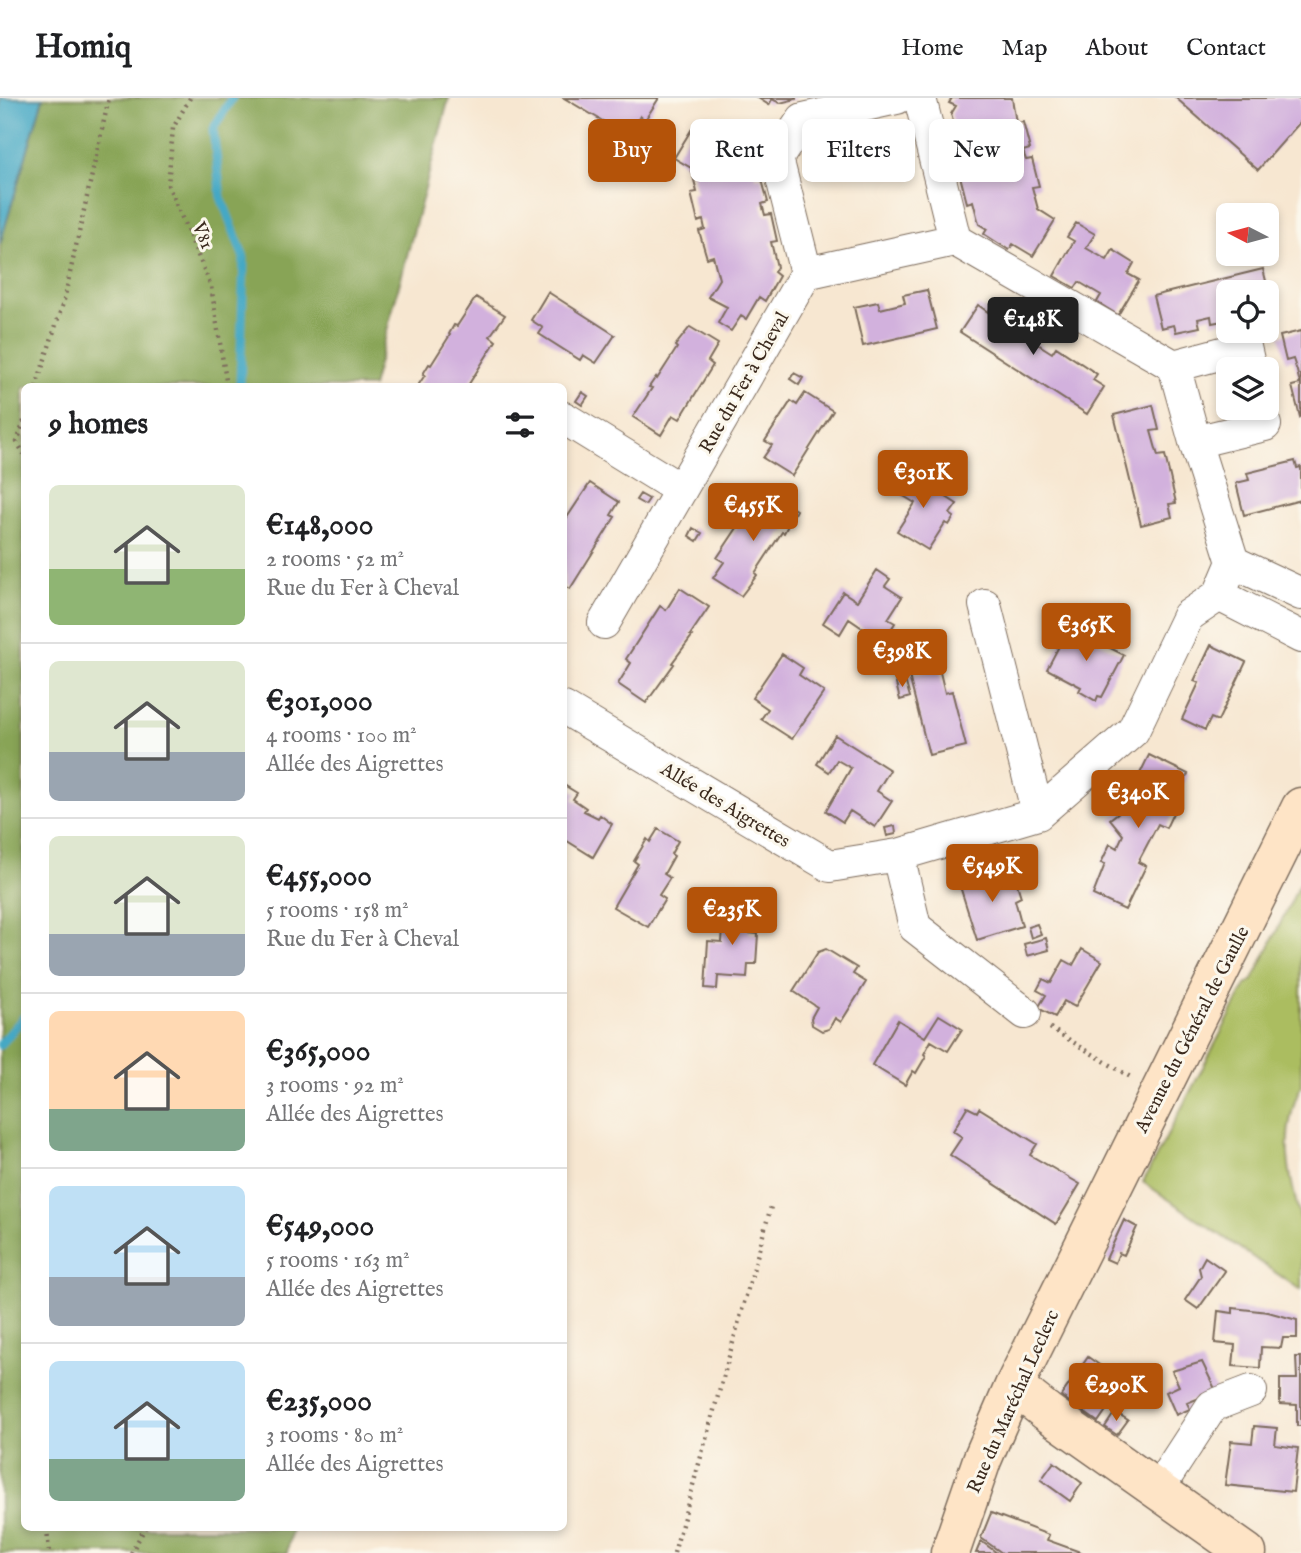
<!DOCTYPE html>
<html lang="en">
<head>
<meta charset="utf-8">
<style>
	body { margin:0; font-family:"IM FELL English",serif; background:#f2f2f2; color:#202124; height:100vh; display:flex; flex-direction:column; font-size:26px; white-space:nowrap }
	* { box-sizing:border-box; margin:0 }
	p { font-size:23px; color:#757577 }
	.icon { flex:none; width:38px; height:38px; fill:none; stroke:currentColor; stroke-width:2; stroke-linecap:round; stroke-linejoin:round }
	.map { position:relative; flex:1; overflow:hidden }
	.side { position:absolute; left:21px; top:285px; width:546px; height:1148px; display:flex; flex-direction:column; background:#fff; border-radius:10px; box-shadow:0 4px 10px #0003 }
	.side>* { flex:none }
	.top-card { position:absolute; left:588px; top:21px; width:607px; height:63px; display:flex; gap:14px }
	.needle { width:46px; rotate:276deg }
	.buttons { position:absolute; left:1216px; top:105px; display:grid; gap:14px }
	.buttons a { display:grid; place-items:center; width:63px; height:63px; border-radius:10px; background:#fff; box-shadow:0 4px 10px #0003; font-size:35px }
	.price { position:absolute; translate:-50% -60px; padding:0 16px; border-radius:7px; background:#b45309; color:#fff; font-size:23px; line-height:46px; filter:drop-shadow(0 2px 4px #0008) }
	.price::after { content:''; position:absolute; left:50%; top:42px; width:21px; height:16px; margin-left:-10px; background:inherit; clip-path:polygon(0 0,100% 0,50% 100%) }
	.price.active { background:#222; color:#fff }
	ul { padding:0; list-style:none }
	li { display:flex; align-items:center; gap:21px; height:175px; padding:0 28px }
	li+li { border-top:2px solid #e0e0e0 }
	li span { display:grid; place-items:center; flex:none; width:196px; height:140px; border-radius:10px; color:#555 }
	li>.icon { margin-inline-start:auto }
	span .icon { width:84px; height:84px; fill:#fffc; stroke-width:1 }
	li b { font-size:30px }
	h2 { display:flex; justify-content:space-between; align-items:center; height:84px; padding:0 28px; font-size:30px }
	.tag { padding:0 24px; border-radius:10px; background:#fff; box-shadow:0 4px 10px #0003; font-size:24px; line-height:63px }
	.tag.active { background:#b45309; color:#fff }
	header { display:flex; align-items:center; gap:42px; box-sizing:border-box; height:98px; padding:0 35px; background:#fff; border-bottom:2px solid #e0e0e0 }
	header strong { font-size:33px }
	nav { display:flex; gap:38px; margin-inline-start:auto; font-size:24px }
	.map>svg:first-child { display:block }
	.green { fill:#abbd61; stroke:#737440; stroke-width:2 }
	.forest { fill:#88a457; stroke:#62673a; stroke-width:2 }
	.water { fill:#45a8c5; stroke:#406972; stroke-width:2 }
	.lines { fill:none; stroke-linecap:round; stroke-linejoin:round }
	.stream { stroke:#45a8c5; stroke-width:9 }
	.building { fill:#d2b1dd }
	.street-casing { stroke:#7d6c5d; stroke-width:34 }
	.secondary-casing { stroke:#7d6c5d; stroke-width:41 }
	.path { stroke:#7d6c5d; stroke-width:4.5; stroke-dasharray:2 5; stroke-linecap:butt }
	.street { stroke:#fff; stroke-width:32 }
	.secondary { stroke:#fee4c6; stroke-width:38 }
	.labels { text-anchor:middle; stroke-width:6; stroke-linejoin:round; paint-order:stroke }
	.street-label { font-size:19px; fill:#3b2a1e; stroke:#fbf7ec }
</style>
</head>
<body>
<header>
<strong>Homiq</strong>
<nav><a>Home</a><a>Map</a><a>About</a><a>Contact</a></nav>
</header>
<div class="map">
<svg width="1301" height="1455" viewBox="0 0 1301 1455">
	<rect width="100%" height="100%" fill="#fbf7ec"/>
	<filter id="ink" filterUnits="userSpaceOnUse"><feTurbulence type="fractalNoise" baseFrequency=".0143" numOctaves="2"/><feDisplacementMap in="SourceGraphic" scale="14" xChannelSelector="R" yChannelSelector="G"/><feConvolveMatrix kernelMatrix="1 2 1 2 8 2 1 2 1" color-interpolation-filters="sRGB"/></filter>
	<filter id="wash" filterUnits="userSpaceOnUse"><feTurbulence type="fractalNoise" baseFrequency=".00686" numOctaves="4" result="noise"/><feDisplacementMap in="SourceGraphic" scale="28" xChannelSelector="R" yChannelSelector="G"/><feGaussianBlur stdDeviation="1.57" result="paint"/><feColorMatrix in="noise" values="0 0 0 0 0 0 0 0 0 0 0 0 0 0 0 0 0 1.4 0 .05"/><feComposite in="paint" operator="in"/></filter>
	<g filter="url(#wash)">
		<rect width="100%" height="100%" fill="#f7e7d1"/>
		<path class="green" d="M 1301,783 L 1301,987 C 1279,1039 1288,1069 1300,1121 C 1301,1140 1301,1171 1301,1192 L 1143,1084 L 1246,887 L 1253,882 Z"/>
		<path class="forest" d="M 43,0 L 449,0 L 372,289 L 24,289 L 24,1430 L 292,1430 L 287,1455 L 0,1455 L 0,146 Z"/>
		<path class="water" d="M 0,0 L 43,0 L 0,146 Z"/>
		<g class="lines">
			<path class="stream" d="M 232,0 L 213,31 L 221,99 L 244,160 L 240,289
				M 0,947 L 24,919"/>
		</g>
		<g id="blocks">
			<path class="building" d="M 564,0 L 659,0 L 645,22 L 640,18 L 628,38 Z
				M 758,0 L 796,0 L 796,1 L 780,5 L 772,1 L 769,7 Z
				M 952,0 L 1012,0 L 1016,25 L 1023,24 L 1030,51 L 1023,53 L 1026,62 L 1032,61 L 1039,88 L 1032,89 L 1038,111 L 1055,122 L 1033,158 L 1013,146 L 1009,152 L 984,136 L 987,131 L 979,126 L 973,103 L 967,105 L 960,78 L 966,77 L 963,66 L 957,67 L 951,40 L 957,39 L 951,16 L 956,8 L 949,5 Z
				M 1176,0 L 1299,0 L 1301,2 L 1301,23 L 1258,72 Z
				M 696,24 L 716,36 L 719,31 L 745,46 L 742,51 L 749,55 L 756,80 L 761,78 L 768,104 L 762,106 L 765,117 L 771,116 L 777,143 L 771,144 L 777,169 L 774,174 L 779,178 L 765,203 L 759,199 L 746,221 L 741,218 L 731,233 L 718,225 L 727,209 L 708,199 L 719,181 L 713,158 L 707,160 L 699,133 L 705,131 L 703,122 L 698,124 L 691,95 L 697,94 L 691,70 L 674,60 Z
				M 1076,125 L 1095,136 L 1086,150 L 1107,162 L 1113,152 L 1134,165 L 1128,176 L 1139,182 L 1118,217 L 1097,204 L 1101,197 L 1079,184 L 1075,190 L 1054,178 L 1074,143 L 1067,139 Z
				M 1263,171 L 1271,203 L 1267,204 L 1267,194 L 1228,194 L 1228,222 L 1212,225 L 1211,218 L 1198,221 L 1200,229 L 1176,234 L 1174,227 L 1161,230 L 1153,198 Z
				M 927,192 L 937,231 L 863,248 L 854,209 L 878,204 L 880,211 L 905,205 L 903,197 Z
				M 548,194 L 615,237 L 596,265 L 583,257 L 580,262 L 539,236 L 543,230 L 531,222 Z
				M 476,199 L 505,217 L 490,238 L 496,243 L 467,289 L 417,289 L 425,277 L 423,276 L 429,266 L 431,267 L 450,237 L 449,236 L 454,227 L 457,228 Z
				M 978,207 L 988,214 L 992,208 L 1034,235 L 1031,241 L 1041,248 L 1052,255 L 1056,249 L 1097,276 L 1093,282 L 1104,289 L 1087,316 L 960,234 Z
				M 690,229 L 718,246 L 708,263 L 713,267 L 680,321 L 673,317 L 661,337 L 633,319 L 652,290 L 649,289 L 656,279 L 657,281 L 677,250 L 675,248 Z
				M 1301,233 L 1301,318 L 1300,319 L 1292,288 L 1300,286 L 1297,273 L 1293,261 L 1286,263 L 1280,238 Z
				M 794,275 L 803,280 L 799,287 L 790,281 Z
				M 582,294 L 588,298 L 582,307 L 576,303 Z
				M 805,295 L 833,313 L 792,378 L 763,360 L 772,347 L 765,343 L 791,303 L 797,307 Z
				M 1153,307 L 1159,332 L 1151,333 L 1158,358 L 1165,357 L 1176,405 L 1169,406 L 1172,419 L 1141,427 L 1114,317 Z
				M 1295,363 L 1297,370 L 1301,369 L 1301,402 L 1244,417 L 1236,385 L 1249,382 L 1247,375 Z
				M 904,372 L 957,406 L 950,416 L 954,419 L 949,427 L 945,425 L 928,452 L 897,433 L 915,405 L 892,391 Z
				M 590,385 L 619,404 L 611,417 L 615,419 L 570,491 L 564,488 L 564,428 L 565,425 L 564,424 Z
				M 720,387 L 730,393 L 725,399 L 716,394 Z
				M 768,395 L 796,412 L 784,435 L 782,434 L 755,475 L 757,477 L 741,498 L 713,480 L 724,464 L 717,460 L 751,409 L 757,412 Z
				M 640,396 L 649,401 L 645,407 L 636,402 Z
				M 693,430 L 702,435 L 697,443 L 689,438 Z
				M 877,472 L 890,481 L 885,488 L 902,499 L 888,521 L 895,525 L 883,544 L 849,521 L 840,536 L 823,525 L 843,494 L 857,503 Z
				M 680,490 L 709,509 L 690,537 L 692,538 L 672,565 L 674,566 L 646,605 L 618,586 L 631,565 L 626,561 L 660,508 L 666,512 Z
				M 1069,529 L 1124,557 L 1102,599 L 1098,598 L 1096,603 L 1079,593 L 1081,589 L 1047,571 Z
				M 1211,547 L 1246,564 L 1218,623 L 1211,620 L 1205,632 L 1182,621 L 1199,585 L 1194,583 Z
				M 782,556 L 803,570 L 799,577 L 824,594 L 792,641 L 761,621 L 768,611 L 752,600 Z
				M 939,570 L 945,595 L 952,593 L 966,648 L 929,657 L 909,578 Z
				M 904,579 L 910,599 L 900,602 L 895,582 Z
				M 835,637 L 890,672 L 877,693 L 892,703 L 875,729 L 850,713 L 843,724 L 826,713 L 851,670 L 837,662 L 829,674 L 817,666 Z
				M 1149,657 L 1188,676 L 1170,711 L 1174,713 L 1166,730 L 1158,726 L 1138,764 L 1146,768 L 1125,812 L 1093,797 L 1105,766 L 1101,765 L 1110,746 L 1117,750 L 1123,737 L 1110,721 L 1123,711 Z
				M 564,687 L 577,695 L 573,701 L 586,710 L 584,713 L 598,720 L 600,717 L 612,726 L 593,759 L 564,741 Z
				M 895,728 L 896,736 L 887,738 L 885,730 Z
				M 658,731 L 678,743 L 671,756 L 674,758 L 664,776 L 670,780 L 659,797 L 665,801 L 648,829 L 613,809 L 638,766 L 634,763 L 647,741 L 650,744 Z
				M 1013,773 L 1021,799 L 1015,802 L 1022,828 L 977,842 L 958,782 L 976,777 L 978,784 Z
				M 725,803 L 746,805 L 745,817 L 750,817 L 749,835 L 758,836 L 756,866 L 748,866 L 747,880 L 718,878 L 717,891 L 705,890 L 708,843 L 722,844 Z
				M 1037,826 L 1041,836 L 1031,840 L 1028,829 Z
				M 1046,840 L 1049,852 L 1027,858 L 1024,846 Z
				M 826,851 L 857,870 L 853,876 L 866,884 L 841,924 L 835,920 L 829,931 L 822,933 L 812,927 L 811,920 L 817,909 L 793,893 L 818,854 Z
				M 1082,851 L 1102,863 L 1075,909 L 1064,903 L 1055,919 L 1038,910 L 1046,897 L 1037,892 L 1043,881 L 1051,885 L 1064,862 L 1073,867 Z
				M 939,917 L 962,931 L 948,953 L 931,943 L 924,956 L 926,958 L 916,975 L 913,973 L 905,987 L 872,967 L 898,922 L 925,939 Z
				M 967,1009 L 977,1014 L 979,1010 L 1037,1046 L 1030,1057 L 1080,1086 L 1056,1126 L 950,1057 L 962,1039 L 953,1033 Z
				M 1124,1122 L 1137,1129 L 1124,1157 L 1119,1155 L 1115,1165 L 1106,1161 Z
				M 1205,1159 L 1225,1173 L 1198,1211 L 1185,1202 L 1201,1178 L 1199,1170 Z
				M 1233,1210 L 1268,1214 L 1297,1222 L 1297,1240 L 1283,1240 L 1281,1250 L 1261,1249 L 1260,1270 L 1233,1268 L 1235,1247 L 1215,1245 L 1218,1213 L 1233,1215 Z
				M 1088,1259 L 1125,1285 L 1098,1324 L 1061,1298 Z
				M 1296,1259 L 1301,1259 L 1301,1328 L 1297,1328 L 1297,1307 L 1280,1306 L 1280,1281 L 1297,1281 Z
				M 1202,1264 L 1216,1293 L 1187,1305 L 1190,1311 L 1176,1317 L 1166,1294 L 1179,1288 L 1172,1273 Z
				M 1115,1314 L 1128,1322 L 1117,1337 L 1105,1329 Z
				M 1254,1328 L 1277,1330 L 1275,1347 L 1298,1350 L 1293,1394 L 1225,1387 L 1231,1343 L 1252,1345 Z
				M 1054,1364 L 1082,1385 L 1070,1403 L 1041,1382 Z
				M 991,1415 L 1049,1437 L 1047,1442 L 1083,1455 L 1002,1455 L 981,1440 Z
				M 981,1443 L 997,1455 L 976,1455 Z"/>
		</g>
	</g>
	<g filter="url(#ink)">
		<use href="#blocks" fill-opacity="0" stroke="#7d6c5d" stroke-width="2"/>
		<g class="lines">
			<g class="street-casing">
				<path id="street" d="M 920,0 L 955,142
					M 806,175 L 777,60 L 803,21 L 897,0
					M 1174,268 L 1245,249 L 1250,271
					M 564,320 L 681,392
					M 1195,344 L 1265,327 L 1260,310
					M 1233,464 L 1301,496
					M 1219,497 L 1301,539
					M 985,507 L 1038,716
					M 604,525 L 806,175 L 955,142 L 1174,268 L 1195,344 L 1233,464 L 1219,497
					M 564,610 L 830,768 L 898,757 L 1038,716 L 1133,633 L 1188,518 L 1219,497
					M 898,757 L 915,829 L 1025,915
					M 1158,1391 L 1212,1308 L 1251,1293"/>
			</g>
			<g class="secondary-casing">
				<path id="secondary" d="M 1014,1288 L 1047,1314 L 1247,1455
					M 950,1455 L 982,1362 L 1014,1288 L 1301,709"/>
			</g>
			<path class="path" d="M 190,0 L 173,30 L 168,87 L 211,188 L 227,289
				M 36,289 L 64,202 L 109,0
				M 24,323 L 17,344 L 24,356
				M 1050,930 L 1132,980
				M 47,1430 L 49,1455
				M 131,1455 L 145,1430
				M 674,1455 L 772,1105"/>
			<use href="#street" class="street"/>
			<use href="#secondary" class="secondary"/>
		</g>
	</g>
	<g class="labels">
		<g class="street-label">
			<text transform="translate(204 137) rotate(67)" y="7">V81</text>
			<text transform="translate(743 284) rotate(-60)" y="7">Rue du Fer à Cheval</text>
			<text transform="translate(726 706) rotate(31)" y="7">Allée des Aigrettes</text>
			<text transform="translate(1191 931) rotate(-63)" y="7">Avenue du Général de Gaulle</text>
			<text transform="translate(1012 1303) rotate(-66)" y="7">Rue du Maréchal Leclerc</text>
		</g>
	</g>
</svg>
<div class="buttons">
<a><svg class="needle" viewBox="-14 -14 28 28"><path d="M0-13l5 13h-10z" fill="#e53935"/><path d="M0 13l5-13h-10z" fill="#757577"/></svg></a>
<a><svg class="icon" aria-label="locate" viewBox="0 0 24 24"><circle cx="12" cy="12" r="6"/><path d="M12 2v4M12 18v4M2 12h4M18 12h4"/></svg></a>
<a><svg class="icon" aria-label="layers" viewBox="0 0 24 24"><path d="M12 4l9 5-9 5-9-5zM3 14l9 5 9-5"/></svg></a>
</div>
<b class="price active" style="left:1033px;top:259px">€148K</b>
<b class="price" style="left:923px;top:412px">€301K</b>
<b class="price" style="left:753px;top:445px">€455K</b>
<b class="price" style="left:1086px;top:565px">€365K</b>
<b class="price" style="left:902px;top:591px">€398K</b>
<b class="price" style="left:1138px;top:732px">€340K</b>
<b class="price" style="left:992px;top:806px">€549K</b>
<b class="price" style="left:732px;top:849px">€235K</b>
<b class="price" style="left:1116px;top:1325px">€290K</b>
<div class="top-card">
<a class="tag active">Buy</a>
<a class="tag">Rent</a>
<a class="tag">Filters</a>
<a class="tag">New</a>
</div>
<section class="side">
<h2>9 homes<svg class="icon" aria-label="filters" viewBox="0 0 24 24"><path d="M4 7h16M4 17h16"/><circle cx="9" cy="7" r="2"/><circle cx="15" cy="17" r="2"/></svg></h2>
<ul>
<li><span style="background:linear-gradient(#dfe7d0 60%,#8fb573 0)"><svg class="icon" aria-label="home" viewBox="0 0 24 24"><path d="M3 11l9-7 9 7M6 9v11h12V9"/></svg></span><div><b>€148,000</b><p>2 rooms · 52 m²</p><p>Rue du Fer à Cheval</p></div></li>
<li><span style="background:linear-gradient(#dfe7d0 65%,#9aa5b1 0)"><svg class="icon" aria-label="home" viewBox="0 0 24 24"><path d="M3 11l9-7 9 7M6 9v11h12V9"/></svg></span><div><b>€301,000</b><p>4 rooms · 100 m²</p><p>Allée des Aigrettes</p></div></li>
<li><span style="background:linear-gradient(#dfe7d0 70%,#9aa5b1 0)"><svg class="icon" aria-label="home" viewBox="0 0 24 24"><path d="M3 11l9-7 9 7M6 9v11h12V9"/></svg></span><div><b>€455,000</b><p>5 rooms · 158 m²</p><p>Rue du Fer à Cheval</p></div></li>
<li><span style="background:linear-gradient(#ffd9b3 70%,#7fa58c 0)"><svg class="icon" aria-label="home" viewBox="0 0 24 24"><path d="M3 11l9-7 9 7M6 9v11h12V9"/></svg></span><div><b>€365,000</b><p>3 rooms · 92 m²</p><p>Allée des Aigrettes</p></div></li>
<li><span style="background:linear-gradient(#bfe0f5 65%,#9aa5b1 0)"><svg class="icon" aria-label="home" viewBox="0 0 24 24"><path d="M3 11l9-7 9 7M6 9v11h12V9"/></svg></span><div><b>€549,000</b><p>5 rooms · 163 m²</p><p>Allée des Aigrettes</p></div></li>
<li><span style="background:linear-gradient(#bfe0f5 70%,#7fa58c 0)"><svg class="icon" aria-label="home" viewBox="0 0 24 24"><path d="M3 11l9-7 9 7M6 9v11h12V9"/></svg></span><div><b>€235,000</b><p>3 rooms · 80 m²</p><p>Allée des Aigrettes</p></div></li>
</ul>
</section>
</div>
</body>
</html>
